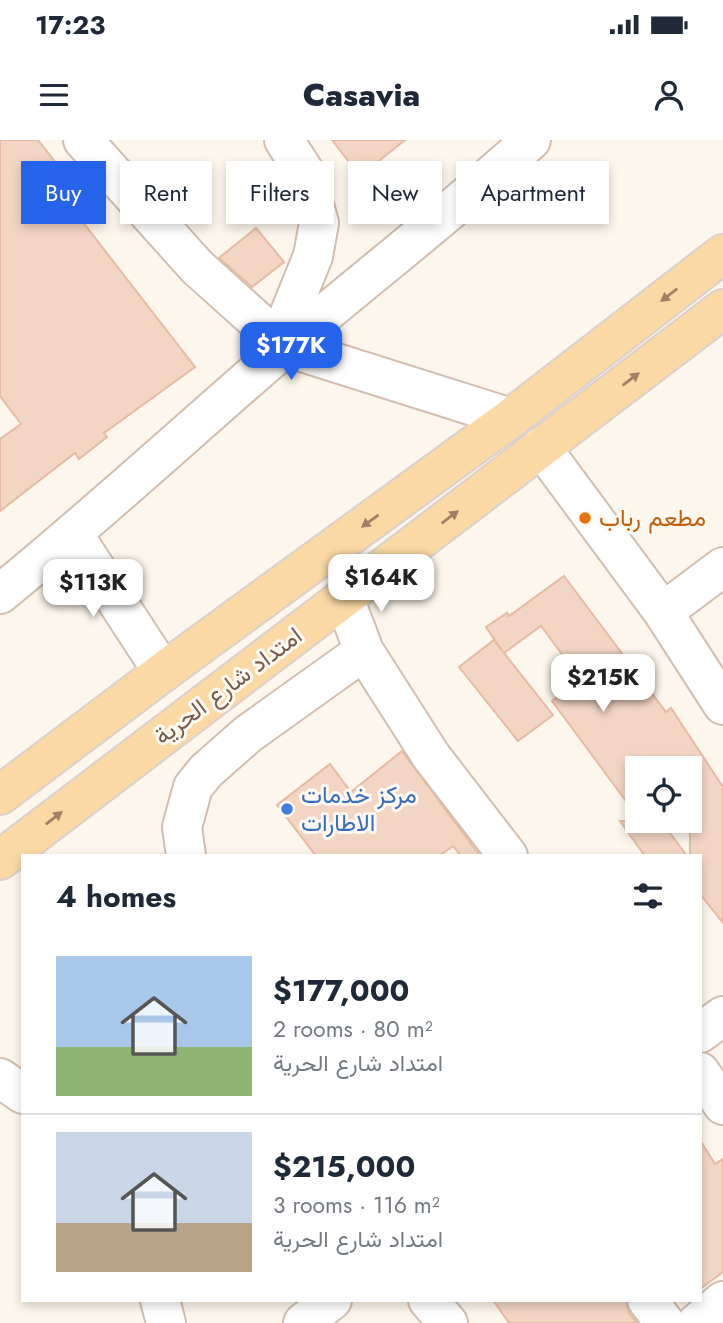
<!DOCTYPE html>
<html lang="en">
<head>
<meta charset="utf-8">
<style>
	body { margin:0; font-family:Jost,Vazirmatn,sans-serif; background:#f6f6f7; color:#1f2937; height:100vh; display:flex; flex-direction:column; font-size:26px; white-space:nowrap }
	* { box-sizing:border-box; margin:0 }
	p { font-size:23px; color:#747a83 }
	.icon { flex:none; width:38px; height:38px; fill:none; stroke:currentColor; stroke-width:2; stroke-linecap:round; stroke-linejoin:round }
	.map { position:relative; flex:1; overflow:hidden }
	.sheet { position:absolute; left:21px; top:714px; width:681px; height:448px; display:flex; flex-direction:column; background:#fff; border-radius:0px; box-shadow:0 4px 10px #0003 }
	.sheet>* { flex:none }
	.top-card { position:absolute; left:21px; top:21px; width:682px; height:63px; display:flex; gap:14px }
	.controls { position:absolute; left:625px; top:616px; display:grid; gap:14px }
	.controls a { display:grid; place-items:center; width:77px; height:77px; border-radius:0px; background:#fff; box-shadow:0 4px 10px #0003; font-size:35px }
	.price { position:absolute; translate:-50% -60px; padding:0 16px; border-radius:14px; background:#fff; color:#222; font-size:23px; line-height:46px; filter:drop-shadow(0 2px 4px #0008) }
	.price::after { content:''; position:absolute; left:50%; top:42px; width:21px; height:16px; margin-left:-10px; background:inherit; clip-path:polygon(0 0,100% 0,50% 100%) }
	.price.active { background:#2563eb; color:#fff }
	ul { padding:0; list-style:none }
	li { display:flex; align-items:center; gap:21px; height:175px; padding:0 35px }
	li+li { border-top:2px solid #e0e1e3 }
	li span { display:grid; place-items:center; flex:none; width:196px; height:140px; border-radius:0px; color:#555 }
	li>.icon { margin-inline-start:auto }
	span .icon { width:84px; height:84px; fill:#fffc; stroke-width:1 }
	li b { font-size:30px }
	h2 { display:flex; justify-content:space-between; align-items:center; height:84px; padding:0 35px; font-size:30px }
	.tag { padding:0 24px; border-radius:0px; background:#fff; box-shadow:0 4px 10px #0003; font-size:24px; line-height:63px }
	.tag.active { background:#2563eb; color:#fff }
	.status { display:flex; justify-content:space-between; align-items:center; height:49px; padding:0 35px; background:#fff; direction:ltr }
	.status svg { height:19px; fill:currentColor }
	header { display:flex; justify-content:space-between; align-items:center; height:91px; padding:0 35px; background:#fff; font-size:32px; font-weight:800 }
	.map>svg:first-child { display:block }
	.building { fill:#f3d5c3; stroke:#e6bba3; stroke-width:2 }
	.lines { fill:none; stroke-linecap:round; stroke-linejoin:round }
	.minor-casing { stroke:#d1beb0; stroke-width:42 }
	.major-casing { stroke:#dad1cd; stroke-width:42 }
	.minor { stroke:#fff; stroke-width:38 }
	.major { stroke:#fbd9a5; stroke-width:38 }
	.oneway { fill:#a18267 }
	.food-dot { fill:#e8710a; stroke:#fffaf3; stroke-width:2.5 }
	.shop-dot { fill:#3f7fe0; stroke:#fffaf3; stroke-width:2.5 }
	.labels { text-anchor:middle; stroke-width:6; stroke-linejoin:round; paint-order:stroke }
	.food-label { font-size:24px; fill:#c56008; stroke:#fffaf3; text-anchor:start }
	.street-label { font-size:24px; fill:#7a5c4d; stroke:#fffaf3 }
	.shop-label { font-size:24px; fill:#366cbe; stroke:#fffaf3; text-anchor:start }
</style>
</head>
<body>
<div class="status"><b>17:23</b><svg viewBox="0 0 49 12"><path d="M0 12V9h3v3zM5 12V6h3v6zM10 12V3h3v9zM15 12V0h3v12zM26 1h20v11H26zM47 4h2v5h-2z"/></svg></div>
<header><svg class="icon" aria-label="menu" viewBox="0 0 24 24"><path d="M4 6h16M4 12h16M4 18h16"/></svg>Casavia<svg class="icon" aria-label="person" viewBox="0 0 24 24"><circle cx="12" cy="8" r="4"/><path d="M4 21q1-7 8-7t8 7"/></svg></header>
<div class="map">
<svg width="723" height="1183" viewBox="0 0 723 1183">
	<rect width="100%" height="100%" fill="#fdf6ec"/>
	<path class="building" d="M 0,0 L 38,0 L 63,32 L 51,41 L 195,227 L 104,293 L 107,297 L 79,319 L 75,313 L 0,371 L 0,299 L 21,284 L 0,256 Z
		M 332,0 L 405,0 L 360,36 Z
		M 256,88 L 284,122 L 252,147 L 219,118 Z
		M 564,436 L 666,572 L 671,568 L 723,647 L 723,783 L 700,754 L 700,716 L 690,716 L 690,628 L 637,628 L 637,676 L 552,561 L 581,540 L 541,486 L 504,513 L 553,575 L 518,601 L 459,527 L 494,500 L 503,512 L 486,487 L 507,473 L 509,476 Z
		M 402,611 L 480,716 L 461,716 L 453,706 L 439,716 L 316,716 L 277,665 L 330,624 L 351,652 Z
		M 620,681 L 661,681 L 687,716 L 645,716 Z
		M 700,1000 L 715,1024 L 723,1019 L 723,1132 L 700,1149 Z
		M 493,1160 L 626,1160 L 629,1173 L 637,1183 L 509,1183 Z"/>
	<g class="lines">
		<g class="minor-casing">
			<path id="minor" d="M 83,0 L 197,127 L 286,207 L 511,278
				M 279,200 L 313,116 L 319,83 L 305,33 L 284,0
				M 541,307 L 663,472 L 723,565
				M 73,394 L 163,532
				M 0,454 C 97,375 189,290 284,208 C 366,138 451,73 531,0
				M 344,458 L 364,511
				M 663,472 L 723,427
				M 186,716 L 182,687 L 193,647 L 206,631 L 248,594 L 364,511 L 431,616 L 508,716
				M 700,893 L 723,876
				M 700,932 L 723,965
				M 0,938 L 23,954
				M 160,1160 L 166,1183
				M 428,1160 L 448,1183
				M 647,1160 L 665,1183
				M 303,1183 L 332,1160
				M 697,1183 L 723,1161"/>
		</g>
		<g class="major-casing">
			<path id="major" d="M 0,655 L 163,532 L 511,278 L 723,114
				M 0,720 L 723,169"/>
		</g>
		<use href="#minor" class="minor"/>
		<use href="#major" class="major"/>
	</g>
	<defs><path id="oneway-solid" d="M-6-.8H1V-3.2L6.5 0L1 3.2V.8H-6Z" transform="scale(1.75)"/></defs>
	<g class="oneway">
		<use href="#oneway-solid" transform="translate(669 155) rotate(142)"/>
		<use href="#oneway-solid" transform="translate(631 239) rotate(-37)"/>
		<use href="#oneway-solid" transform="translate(450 377) rotate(-37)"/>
		<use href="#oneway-solid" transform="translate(370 381) rotate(144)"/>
		<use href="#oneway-solid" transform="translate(54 678) rotate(-38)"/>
	</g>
	<circle class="food-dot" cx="585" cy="378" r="7"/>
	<circle class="shop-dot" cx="287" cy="669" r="7"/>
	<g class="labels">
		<g class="food-label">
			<text x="599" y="386">مطعم رباب</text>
		</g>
		<g class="street-label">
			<text transform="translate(228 546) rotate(-37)" y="8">امتداد شارع الحرية</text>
		</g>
		<g class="shop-label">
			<text x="301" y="663">مركز خدمات<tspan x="301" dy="28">الاطارات</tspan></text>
		</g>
	</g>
</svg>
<div class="controls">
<a><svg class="icon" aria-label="locate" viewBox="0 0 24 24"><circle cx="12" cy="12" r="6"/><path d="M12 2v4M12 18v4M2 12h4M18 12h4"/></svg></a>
</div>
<b class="price active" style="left:291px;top:242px">$177K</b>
<b class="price" style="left:381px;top:474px">$164K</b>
<b class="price" style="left:93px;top:479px">$113K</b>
<b class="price" style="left:603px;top:574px">$215K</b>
<div class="top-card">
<a class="tag active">Buy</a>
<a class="tag">Rent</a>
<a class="tag">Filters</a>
<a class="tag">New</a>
<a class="tag">Apartment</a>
</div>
<section class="sheet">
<h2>4 homes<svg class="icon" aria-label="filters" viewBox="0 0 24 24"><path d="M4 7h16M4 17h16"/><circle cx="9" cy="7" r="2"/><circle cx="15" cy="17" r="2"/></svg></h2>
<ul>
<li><span style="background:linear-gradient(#a9c7e8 65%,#8fb573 0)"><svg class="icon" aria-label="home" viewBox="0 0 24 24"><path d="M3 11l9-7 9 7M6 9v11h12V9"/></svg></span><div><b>$177,000</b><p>2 rooms · 80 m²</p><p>امتداد شارع الحرية</p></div></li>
<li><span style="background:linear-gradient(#c9d6e8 65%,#b9a48a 0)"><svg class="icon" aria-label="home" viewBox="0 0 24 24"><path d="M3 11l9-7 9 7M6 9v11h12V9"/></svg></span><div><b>$215,000</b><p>3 rooms · 116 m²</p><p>امتداد شارع الحرية</p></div></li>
</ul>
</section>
</div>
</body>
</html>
